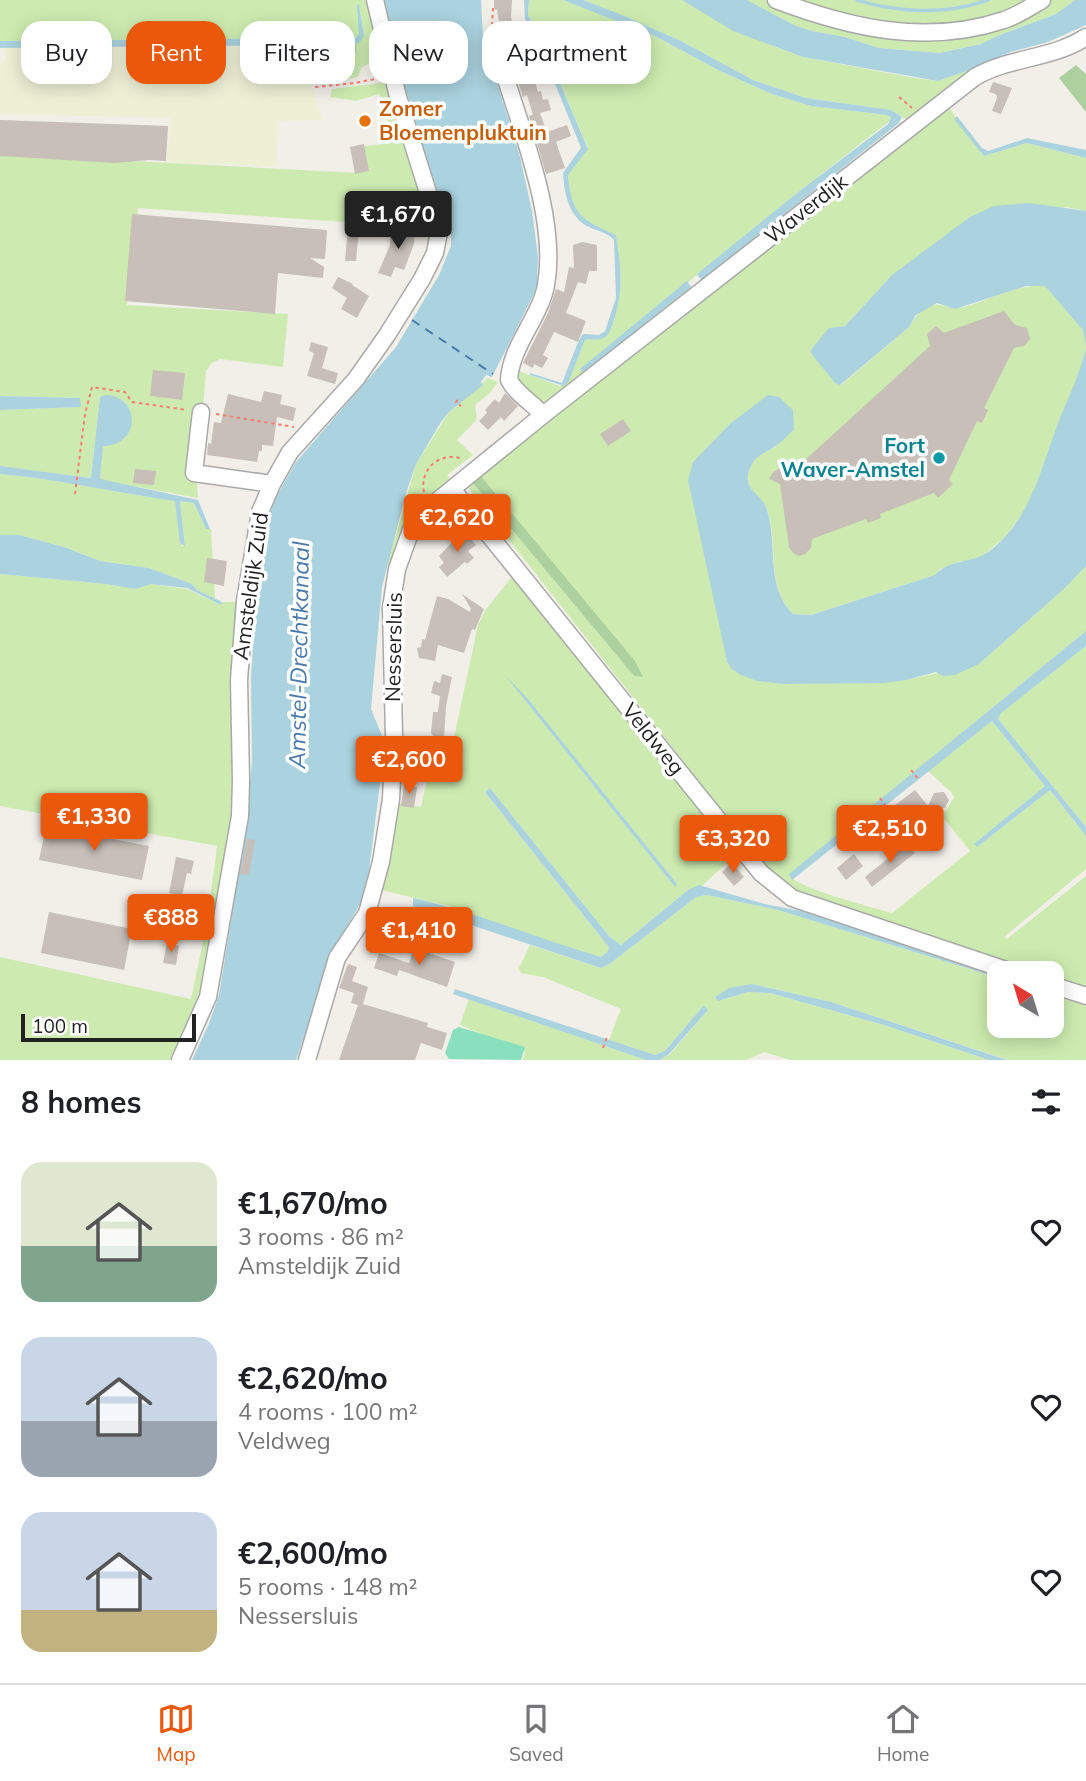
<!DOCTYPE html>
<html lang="en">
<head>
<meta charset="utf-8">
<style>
	body { margin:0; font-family:Mulish,sans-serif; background:#f2f2f2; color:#202124; height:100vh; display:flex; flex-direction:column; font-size:26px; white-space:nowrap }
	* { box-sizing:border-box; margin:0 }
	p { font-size:23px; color:#757577 }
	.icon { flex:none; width:38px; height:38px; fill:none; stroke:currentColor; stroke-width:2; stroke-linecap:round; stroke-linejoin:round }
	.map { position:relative; height:1060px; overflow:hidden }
	.details { display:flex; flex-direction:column; background:#fff; flex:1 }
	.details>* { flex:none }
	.top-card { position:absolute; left:21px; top:21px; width:700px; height:63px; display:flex; gap:14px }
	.needle { width:46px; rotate:322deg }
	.controls { position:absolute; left:987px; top:961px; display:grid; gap:14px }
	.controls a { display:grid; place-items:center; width:77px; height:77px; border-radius:14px; background:#fff; box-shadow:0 4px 18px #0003; font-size:35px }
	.scale { position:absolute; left:21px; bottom:18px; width:175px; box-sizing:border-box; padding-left:7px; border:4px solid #222; border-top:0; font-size:19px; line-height:24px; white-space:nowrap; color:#222; -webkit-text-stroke:5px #fff; paint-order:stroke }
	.price { position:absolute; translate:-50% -60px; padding:0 16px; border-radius:7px; background:#ea580c; color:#fff; font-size:23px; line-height:46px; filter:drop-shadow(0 2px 4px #0008) }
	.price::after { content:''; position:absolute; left:50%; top:42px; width:21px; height:16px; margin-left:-10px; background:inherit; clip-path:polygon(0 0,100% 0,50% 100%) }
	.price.current { background:#222; color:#fff }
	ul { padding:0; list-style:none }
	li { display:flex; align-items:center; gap:21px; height:175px; padding:0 21px }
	li span { display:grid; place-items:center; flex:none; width:196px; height:140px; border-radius:21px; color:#555 }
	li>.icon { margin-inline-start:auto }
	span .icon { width:84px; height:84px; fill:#fffc; stroke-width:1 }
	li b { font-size:30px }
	h2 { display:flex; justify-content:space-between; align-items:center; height:84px; padding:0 21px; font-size:30px }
	.tag { padding:0 24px; border-radius:21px; background:#fff; box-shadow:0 4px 18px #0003; font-size:24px; line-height:63px }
	.tag.current { background:#ea580c; color:#fff }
	.dock { display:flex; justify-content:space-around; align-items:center; height:98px; border-top:2px solid #e0e0e0; background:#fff; font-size:19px; color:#757577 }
	.dock a { display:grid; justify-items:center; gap:4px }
	.dock .current { color:#ea580c }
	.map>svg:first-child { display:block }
	.farmland { fill:#eef0d5 }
	.grass { fill:#cdebb0 }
	.forest { fill:#add19e }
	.pitch { fill:#88e0be }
	.water { fill:#aad3df }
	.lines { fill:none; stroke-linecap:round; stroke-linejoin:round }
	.stream { stroke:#aad3df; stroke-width:3.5 }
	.ferry { stroke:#4a7aab; stroke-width:2; stroke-dasharray:9 7; stroke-linecap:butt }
	.building { fill:#c7bfb8 }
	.minor-casing { stroke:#a9a9a9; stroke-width:19 }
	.path { stroke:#fa8072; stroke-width:2; stroke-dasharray:3.5 3.5; stroke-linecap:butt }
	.minor { stroke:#fff; stroke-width:16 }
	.food-dot { fill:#e8710a; stroke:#fff; stroke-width:2.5 }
	.culture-dot { fill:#0f9aa8; stroke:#fff; stroke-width:2.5 }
	.labels { text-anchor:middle; stroke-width:7; stroke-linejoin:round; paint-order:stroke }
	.food-label { font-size:21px; font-weight:bold; fill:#c56008; stroke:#fff; text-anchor:start }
	.street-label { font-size:21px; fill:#222; stroke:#fff }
	.culture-label { font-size:21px; font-weight:bold; fill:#0d838f; stroke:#fff; text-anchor:end }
	.water-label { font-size:23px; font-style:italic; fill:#4a7aab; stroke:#fff }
</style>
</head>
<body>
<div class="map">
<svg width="1086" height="1060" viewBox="0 0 1086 1060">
	<rect width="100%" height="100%" fill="#f2efe9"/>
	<path class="farmland" d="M 314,45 L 310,54 L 308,75 L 322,120 L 279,121 L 276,167 L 167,162 L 170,118 L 0,114 L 0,66 L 6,57 L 4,48 Z"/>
	<path class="grass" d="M 0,0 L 369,0 L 381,56 L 361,68 L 358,77 L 330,82 L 318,54 L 356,52 L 356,43 L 364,36 L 359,4 L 359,35 L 356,38 L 0,41 Z
		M 529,0 L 563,0 L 606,15 L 655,36 L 720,71 L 772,94 L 811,106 L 888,115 L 891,120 L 797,193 L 581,370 L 583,372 L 691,286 L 694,290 L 547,402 C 530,397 519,385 513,369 L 560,386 L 569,381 L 585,340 C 595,338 604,342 610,331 C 624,297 622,271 616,235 C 581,219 572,217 568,175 L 588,148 L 542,41 L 528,15 Z
		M 584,0 L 682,0 L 773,46 L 803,57 L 915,78 L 938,81 L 990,63 L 909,121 L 891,110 L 806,98 L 753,80 L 681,41 Z
		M 747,0 L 765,0 L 781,7 L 918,38 L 1045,4 L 1051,0 L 1075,0 L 1056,14 L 997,36 L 981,44 L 940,53 L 879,48 L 845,37 L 812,31 L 794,25 Z
		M 793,0 L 1030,0 L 1008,12 L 983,20 L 903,30 Z
		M 388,82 L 400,124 L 390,128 L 379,94 L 356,101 L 330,97 L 332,89 Z
		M 946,103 L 984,156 L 1027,143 L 1086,158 L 1086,211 L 1066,207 L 892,275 L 845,326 L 829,329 L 810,351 L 835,383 L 841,385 L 909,327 C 914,319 918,312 927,307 C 940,300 948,310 959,308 C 988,302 1015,283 1046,286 L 1083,330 L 1086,348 L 1080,373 L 1029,503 L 1015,524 L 1004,538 L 982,556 L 971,562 L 961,561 L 940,569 L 935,575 L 811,615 L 793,614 C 766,587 778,546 768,512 C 764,497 746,492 748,476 C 750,459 762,452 776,447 L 768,396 L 710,576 L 727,662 L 906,680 L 979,664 L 1065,588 L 1086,566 L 1086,631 L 789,875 C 799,889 872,907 892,913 L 970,851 L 942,816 L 954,798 L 952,793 L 928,771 L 992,721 L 1045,786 L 975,844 L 978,846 L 1050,790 L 1086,836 L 1086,869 L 1004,937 L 1007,939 L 1086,876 L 1086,987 L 1052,976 L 1052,973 L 1043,973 L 790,890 L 769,870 L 469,489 L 472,482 L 634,676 L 642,677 L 636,666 L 480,475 Z
		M 394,133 L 404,135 L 433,228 L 138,208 L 127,305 L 288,314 L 283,367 L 220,359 L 212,363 L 206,371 L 197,483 L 198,498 L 100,480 L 103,445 L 130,410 L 125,402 L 100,397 L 91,478 L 0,466 L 0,410 L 80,407 L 80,398 L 0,396 L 0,154 L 359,173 L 364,146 L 385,144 L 384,136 Z
		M 488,378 L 498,382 L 489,394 L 475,405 L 477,419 L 457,440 L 473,455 L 447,475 L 453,483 L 424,508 L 394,570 L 387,565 L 416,464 L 449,412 Z
		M 0,474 C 59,479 117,493 175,501 L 182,546 L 185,545 L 180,501 L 194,503 L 206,529 L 211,529 L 215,599 L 197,590 L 192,584 L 149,568 L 100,561 L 64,547 L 19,535 L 0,535 Z
		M 515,573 L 736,854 L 702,886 L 688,890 L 621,945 L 609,936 L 490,788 L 485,792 L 609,947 L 608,951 L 601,957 L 562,946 L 449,906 L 381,890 L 396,802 L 421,807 L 431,763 L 446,755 L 453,742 L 478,625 L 486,609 Z
		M 0,574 L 106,584 L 136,589 L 150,584 L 187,589 L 221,605 L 222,602 L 240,602 L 230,699 L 235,797 L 217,909 L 209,908 L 217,846 L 0,806 Z
		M 1086,646 L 1086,827 L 998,719 L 999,714 Z
		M 707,895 L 778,910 L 999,978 L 999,1026 L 1052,1026 L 1052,995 L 1086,1006 L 1086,1060 L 1008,1060 L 831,1002 L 752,984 L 719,1001 L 748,992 L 770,993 L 884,1025 L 989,1060 L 790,1060 L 764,1052 L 746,1060 L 660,1060 L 670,1054 L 708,1010 L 704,1005 L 665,1051 L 655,1055 L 609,1040 L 621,1009 L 543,977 L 521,973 L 519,968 L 530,945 L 601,968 L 611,963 L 696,897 Z
		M 206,928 L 213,930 L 199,1003 L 173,1060 L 0,1060 L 0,957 L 191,999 Z
		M 469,999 L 646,1060 L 523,1060 L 525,1052 L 460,1025 Z"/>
	<path class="forest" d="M 356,43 L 356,53 L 318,54 L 330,82 L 325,83 L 315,69 L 310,54 L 314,45 Z
		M 1076,65 L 1086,74 L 1086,112 L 1059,78 Z
		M 480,475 L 635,661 L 643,677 L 634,676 L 472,482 Z"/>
	<path class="pitch" d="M 459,1027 L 525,1047 L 521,1060 L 449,1059 L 445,1053 L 453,1030 Z"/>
	<path class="water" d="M 384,0 L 481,0 L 483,37 L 520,157 L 532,211 L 538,257 L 537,284 L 533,296 L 492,377 L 486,375 L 481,382 L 483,385 L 449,412 L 441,422 L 416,464 L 406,493 L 382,587 L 371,709 L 385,743 L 368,879 L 360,904 L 336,945 L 296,1060 L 192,1060 L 208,1026 L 219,995 L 247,822 L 252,760 L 251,678 L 255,614 L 267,523 L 275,499 L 296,462 L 396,347 L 439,275 L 451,246 L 451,228 L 422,147 L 392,40 Z
		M 524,0 L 529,0 L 528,15 L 542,41 L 588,149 L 568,175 C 572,216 581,219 616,235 C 622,271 624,297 610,331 C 604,343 595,338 585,340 L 569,381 L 564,386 L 530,375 L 530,373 L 562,383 L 578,342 L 583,334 L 599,335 L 605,331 L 616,298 L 614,240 C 607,232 597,231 589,227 C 569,218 564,193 563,173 L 581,148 L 543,54 L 525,19 Z
		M 563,0 L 583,0 L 622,15 L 681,41 L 753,80 L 806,98 L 891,110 L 902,117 L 899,123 L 701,280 L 697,274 L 797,193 L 888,124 L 891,118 L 887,115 L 811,106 L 772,94 L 720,71 L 655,36 Z
		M 682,0 L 747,0 L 794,25 L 812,31 L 845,37 L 879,48 L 940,53 L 981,44 L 997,36 L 1056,14 L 1075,0 L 1086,0 L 1086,25 L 1048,42 L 1010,52 L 990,63 L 938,81 L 803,57 L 733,31 Z
		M 359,4 L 364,36 L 359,43 L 314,45 L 0,48 L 0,41 L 356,38 L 359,34 L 357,5 Z
		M 957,116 L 982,148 L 988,151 L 1027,138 L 1086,150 L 1086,158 L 1027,143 L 984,156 L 954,119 Z
		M 1029,203 L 1086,211 L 1086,347 L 1083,330 L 1045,286 L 1026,286 L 955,309 L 937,303 L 916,315 L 909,327 L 840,385 L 835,383 L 813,356 L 810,351 L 829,328 L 845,326 L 892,275 L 970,217 L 994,206 Z
		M 687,281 L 691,287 L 583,373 L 580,369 Z
		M 1086,348 L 1086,566 L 1065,588 L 979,664 L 955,675 L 943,676 L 936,672 L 906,680 L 883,683 L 783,684 L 757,681 L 741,675 L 732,669 L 727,662 L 688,480 L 693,462 L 731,423 L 768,395 L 779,397 L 793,410 L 794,429 C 789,434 784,440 778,444 C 768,453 756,453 750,468 C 741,491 762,492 767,510 C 778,544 765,587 793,614 L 811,615 L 935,575 C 949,558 973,565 992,549 C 1032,517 1042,464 1060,418 C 1070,394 1080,373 1086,348 Z
		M 106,395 C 142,397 140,446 103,446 L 100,479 L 198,500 L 210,529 L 206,529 L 194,503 L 180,501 L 185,546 L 180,543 L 175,501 C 116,493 59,479 0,474 L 0,466 L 91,478 L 100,397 Z
		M 0,396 L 80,398 L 81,407 L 0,410 Z
		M 0,535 L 19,535 L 64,547 L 100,561 L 149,568 L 192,584 L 197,590 L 222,602 L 221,605 L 187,588 L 151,584 L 136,589 L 106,584 L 0,574 Z
		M 1086,631 L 1086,646 L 1000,714 L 998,719 L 1086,827 L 1086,836 L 1050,790 L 977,847 L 974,844 L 1045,786 L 992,721 L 792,880 L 789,874 Z
		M 504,674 L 528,699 L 677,884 L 675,887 Z
		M 490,788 L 609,936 L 621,945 L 688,890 L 699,885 L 765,904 L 801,911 L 1000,973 L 999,978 L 778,910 L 707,895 L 696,897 L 611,963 L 601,968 L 413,906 L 413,898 C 477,912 537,939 601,957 L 608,951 L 609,947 L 485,792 Z
		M 752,984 L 831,1002 L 1007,1060 L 989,1060 L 884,1025 L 770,993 L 748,992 L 718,1001 L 715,997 L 729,988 Z
		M 455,989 L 655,1055 L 665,1051 L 704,1005 L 708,1010 L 669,1054 L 660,1060 L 646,1060 L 453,994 Z"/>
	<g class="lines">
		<path class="stream" d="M 857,0 C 899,13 946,15 988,0"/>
		<path class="ferry" d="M 412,320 L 493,374"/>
	</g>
	<path class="building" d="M 494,0 L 512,0 L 511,17 L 518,50 L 504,52 L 497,10 L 494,9 Z
		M 533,75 L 538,92 L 541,91 L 543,100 L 548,99 L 551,110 L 540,113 L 547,132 L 567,125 L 571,136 L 556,142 L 565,168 L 546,174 L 529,116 L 535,114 L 533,115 L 527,95 L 523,97 L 517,79 Z
		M 993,82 L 1012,88 L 1001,114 L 992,111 L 997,98 L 996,94 L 989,92 Z
		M 0,120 L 168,126 L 166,161 L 149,160 L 115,163 L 0,156 Z
		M 364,144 L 369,171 L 355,174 L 350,147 Z
		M 132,214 L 327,230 L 325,259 L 310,258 L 324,267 L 323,278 L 278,273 L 275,314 L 125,301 Z
		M 348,227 L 359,227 L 356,261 L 345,261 Z
		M 391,229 L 415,231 L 414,244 L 404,270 L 395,267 L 391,277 L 378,273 L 390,245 Z
		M 582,242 L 597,245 L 597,271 L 589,271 L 586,284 L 578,282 L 566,313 L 586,321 L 578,342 L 554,332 L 543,355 L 548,358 L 542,368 L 534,364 L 533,368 L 523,363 L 548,313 L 556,289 L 564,292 L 569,267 L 574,268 L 573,245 Z
		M 338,277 L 353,284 L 352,285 L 369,296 L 357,318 L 341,309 L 347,298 L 332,288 Z
		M 1004,311 L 1015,325 L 1027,328 L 1030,339 L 1024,346 L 1014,348 L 984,408 L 988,410 L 982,423 L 977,421 L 949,480 L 953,484 L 938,498 L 934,493 L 880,514 L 881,518 L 868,523 L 866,519 L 812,539 L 811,548 L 805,554 L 799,556 L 793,553 L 789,547 L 780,484 L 769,479 L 773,472 L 782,467 L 793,471 L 930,346 L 927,334 L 936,326 L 944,333 Z
		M 311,342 L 328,347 L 322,368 L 338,373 L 335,384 L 307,376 L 314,353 L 309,351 Z
		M 153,370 L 185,373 L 182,400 L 150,396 Z
		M 264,391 L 282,395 L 280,404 L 296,408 L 293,421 L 277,417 L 273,446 L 262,445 L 262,451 L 259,451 L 257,462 L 207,455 L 208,443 L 211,444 L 214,422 L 221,423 L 228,394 L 261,402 Z
		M 505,393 L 518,406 L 504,421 L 501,417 L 488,430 L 479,421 L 487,413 L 485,410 L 495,399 L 499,403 Z
		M 623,419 L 631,431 L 608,446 L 600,434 Z
		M 135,469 L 156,471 L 154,485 L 133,483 Z
		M 464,530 L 476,545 L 468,551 L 474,558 L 467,564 L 465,562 L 447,577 L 439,567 L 444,563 L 439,556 Z
		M 207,558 L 227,561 L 224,586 L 204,582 Z
		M 462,594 L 484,609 L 475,630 L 472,629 L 464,653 L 438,645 L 435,661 L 419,658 L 417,648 L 421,647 L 422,639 L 425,640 L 437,596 L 448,599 L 470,612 L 471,609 Z
		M 442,674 L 452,677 L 446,706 L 444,739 L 441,741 L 437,741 L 431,733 L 433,712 L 438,712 L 440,696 L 431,693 L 434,681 L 440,683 Z
		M 404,785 L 417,787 L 414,808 L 401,806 Z
		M 915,790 L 928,806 L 934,793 L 944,792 L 949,800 L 945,808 L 931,810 L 938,818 L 925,829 L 912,814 L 905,820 L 894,806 Z
		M 46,826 L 149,846 L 142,880 L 39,860 Z
		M 247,839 L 255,840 L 249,875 L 240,874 Z
		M 907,843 L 915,853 L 872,887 L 865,877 Z
		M 854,854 L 863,866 L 846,880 L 837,868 Z
		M 176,857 L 194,861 L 191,874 L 187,873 L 182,896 L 169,893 Z
		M 732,863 L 744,877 L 734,886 L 722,872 Z
		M 49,912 L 132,929 L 124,970 L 41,953 Z
		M 167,943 L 179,946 L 176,965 L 163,963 Z
		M 414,948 L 455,962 L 447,987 L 399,970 L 397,976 L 374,968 L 379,953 L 409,963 Z
		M 348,964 L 357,967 L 352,981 L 368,987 L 363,1004 L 428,1023 L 427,1027 L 447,1033 L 442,1050 L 421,1043 L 415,1060 L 339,1060 L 358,1005 L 351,1003 L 354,993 L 339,988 Z"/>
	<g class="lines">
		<g class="minor-casing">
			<path id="minor" d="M 776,0 C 850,28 926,46 1004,20 C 1017,16 1030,7 1042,0
				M 502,66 C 521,130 558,219 546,285 C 540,318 511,345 509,380 C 516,394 533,403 543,415
				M 201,412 L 194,473 L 272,484
				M 452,489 L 761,873 L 792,898 L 1015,973
				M 1052,985 L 1086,996
				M 180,1060 L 208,997 L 240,816 L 241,780 L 239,680 L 245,601 L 260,512 L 272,484 L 290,452 L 356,379 L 387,335 L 422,279 L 435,253 L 439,232 L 437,221 L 398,97 L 375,0
				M 307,1060 L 337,958 L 367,913 L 381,862 L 391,799 L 394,736 L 391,608 L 397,569 L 411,530 L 431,506 L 543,415 L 975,77 C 1009,57 1053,59 1086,37"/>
		</g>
		<path class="path" d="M 493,8 L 492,24 L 499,51
			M 315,87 L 355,83 L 380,78
			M 899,97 L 912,108
			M 458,400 L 456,402 L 461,406
			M 216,414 L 294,427
			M 424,492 C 419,468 441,451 463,459
			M 75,494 L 85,414 L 92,387 L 125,392 L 132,402 L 187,410
			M 911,770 L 919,780
			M 880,798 L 887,808
			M 603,1048 L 607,1037"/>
		<use href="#minor" class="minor"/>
	</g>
	<circle class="food-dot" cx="365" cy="121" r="7"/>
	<circle class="culture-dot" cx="939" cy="458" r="7"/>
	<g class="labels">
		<g class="food-label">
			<text x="379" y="116">Zomer<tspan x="379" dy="24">Bloemenpluktuin</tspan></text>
		</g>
		<g class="street-label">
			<text transform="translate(806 209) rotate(-38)" y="7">Waverdijk</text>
			<text transform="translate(251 586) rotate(-82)" y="7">Amsteldijk Zuid</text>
			<text transform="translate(394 647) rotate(-89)" y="7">Nessersluis</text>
			<text transform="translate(653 739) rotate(51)" y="7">Veldweg</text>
		</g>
		<g class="culture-label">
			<text x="925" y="453">Fort<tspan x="925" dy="24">Waver-Amstel</tspan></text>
		</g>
		<g class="water-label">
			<text transform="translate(299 655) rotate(-89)" y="8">Amstel-Drechtkanaal</text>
		</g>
	</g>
</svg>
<div class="controls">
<a><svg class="needle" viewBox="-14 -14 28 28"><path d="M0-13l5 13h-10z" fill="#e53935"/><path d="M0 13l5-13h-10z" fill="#757577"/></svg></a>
</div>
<div class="scale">100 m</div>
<b class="price current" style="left:398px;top:251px">€1,670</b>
<b class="price" style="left:457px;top:554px">€2,620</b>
<b class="price" style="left:409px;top:796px">€2,600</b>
<b class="price" style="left:94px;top:853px">€1,330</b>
<b class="price" style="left:890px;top:865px">€2,510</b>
<b class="price" style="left:733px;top:875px">€3,320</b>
<b class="price" style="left:171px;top:954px">€888</b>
<b class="price" style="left:419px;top:967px">€1,410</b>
<div class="top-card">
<a class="tag">Buy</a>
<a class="tag current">Rent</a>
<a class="tag">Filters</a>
<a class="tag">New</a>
<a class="tag">Apartment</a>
</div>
</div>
<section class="details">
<h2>8 homes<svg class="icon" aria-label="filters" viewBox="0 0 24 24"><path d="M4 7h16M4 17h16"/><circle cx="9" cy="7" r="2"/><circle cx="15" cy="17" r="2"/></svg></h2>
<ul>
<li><span style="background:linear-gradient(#dfe7d0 60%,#7fa58c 0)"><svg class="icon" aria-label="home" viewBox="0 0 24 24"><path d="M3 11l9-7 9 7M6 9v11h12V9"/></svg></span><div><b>€1,670/mo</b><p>3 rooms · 86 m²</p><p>Amsteldijk Zuid</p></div><svg class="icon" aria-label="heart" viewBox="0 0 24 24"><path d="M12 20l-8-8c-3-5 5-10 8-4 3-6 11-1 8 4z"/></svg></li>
<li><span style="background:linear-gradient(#c9d6e8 60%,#9aa5b1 0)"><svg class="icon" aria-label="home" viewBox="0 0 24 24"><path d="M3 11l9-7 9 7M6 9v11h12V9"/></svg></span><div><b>€2,620/mo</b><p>4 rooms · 100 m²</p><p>Veldweg</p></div><svg class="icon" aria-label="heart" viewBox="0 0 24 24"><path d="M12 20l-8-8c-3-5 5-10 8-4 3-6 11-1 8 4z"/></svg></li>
<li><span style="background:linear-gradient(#c9d6e8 70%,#c2b280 0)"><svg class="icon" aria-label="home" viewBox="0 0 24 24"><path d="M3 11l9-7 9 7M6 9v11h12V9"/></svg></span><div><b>€2,600/mo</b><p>5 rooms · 148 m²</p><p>Nessersluis</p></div><svg class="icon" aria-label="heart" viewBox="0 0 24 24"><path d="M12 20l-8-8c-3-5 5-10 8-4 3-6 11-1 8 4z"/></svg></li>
</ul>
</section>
<nav class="dock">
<a class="current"><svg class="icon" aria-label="map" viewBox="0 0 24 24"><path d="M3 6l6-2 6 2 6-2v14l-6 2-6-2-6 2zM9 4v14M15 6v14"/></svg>Map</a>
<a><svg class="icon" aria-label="saved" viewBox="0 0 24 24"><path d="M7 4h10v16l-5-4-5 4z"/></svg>Saved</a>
<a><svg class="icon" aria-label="home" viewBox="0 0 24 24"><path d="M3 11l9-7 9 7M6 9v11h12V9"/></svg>Home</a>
</nav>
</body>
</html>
